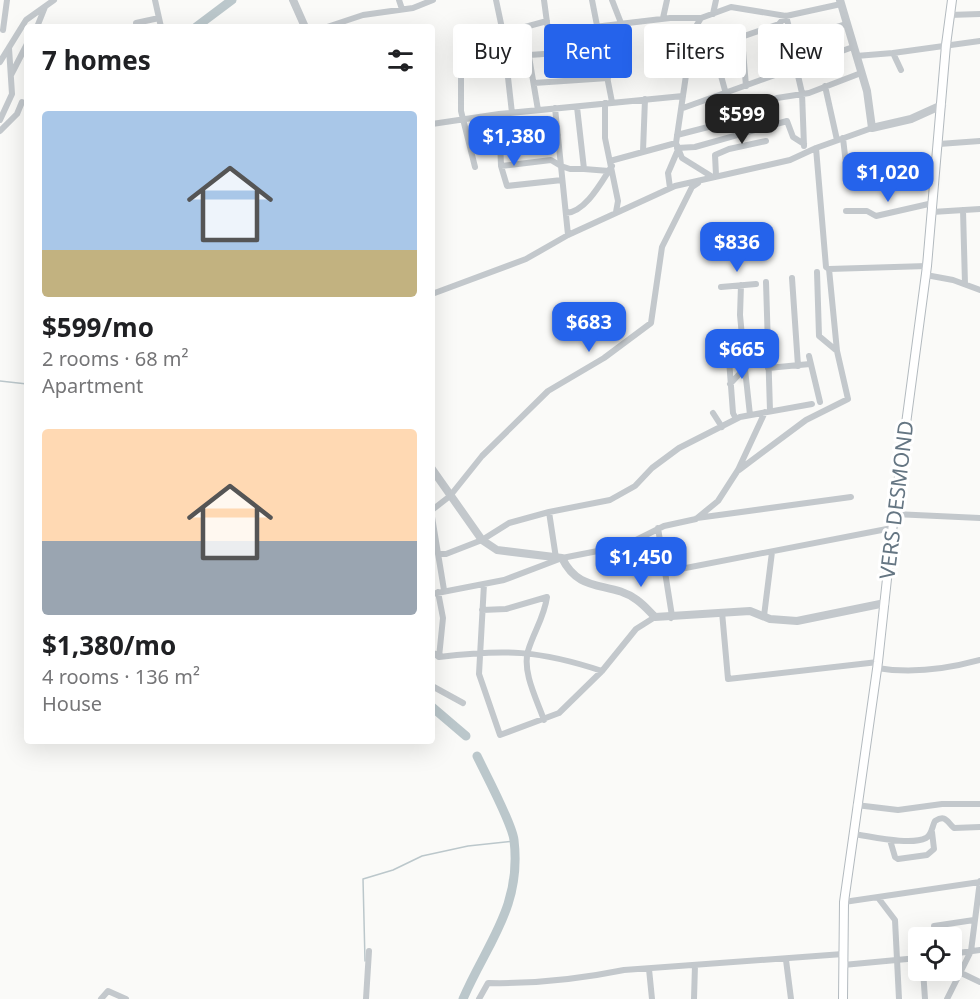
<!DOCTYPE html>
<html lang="en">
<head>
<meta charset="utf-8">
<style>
	body { margin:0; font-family:"Noto Sans",sans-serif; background:#f2f2f2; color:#202124; height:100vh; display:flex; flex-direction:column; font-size:22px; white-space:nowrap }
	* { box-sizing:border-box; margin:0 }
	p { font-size:20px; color:#757577 }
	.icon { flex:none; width:33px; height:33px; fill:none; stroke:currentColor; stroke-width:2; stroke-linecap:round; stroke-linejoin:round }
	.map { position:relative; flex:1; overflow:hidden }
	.sheet { position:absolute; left:24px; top:24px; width:411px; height:720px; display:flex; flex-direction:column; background:#fff; border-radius:6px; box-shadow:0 6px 24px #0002 }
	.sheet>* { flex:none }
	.guide { position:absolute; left:453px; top:24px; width:436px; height:54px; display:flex; gap:12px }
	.buttons { position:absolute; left:908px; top:927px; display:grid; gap:12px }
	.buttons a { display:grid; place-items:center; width:54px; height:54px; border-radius:6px; background:#fff; box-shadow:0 6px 24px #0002; font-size:30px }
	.price { position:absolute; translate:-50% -51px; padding:0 14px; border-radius:12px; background:#2563eb; color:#fff; font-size:20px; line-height:39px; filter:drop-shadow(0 2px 3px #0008) }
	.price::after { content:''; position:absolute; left:50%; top:36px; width:18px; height:14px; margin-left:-9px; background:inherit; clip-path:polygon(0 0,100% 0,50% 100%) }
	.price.active { background:#222; color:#fff }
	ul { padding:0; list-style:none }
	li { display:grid; align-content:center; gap:12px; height:318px; padding:0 18px }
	li span { display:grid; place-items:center; height:186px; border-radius:6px; color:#555 }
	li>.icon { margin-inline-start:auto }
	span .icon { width:108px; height:108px; fill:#fffc; stroke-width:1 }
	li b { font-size:26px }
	h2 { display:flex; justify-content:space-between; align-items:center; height:72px; padding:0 18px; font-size:26px }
	.chip { padding:0 21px; border-radius:6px; background:#fff; box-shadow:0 6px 24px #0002; font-size:21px; line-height:54px }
	.chip.active { background:#2563eb; color:#fff }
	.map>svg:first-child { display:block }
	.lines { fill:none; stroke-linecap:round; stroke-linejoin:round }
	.stream { stroke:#bbc7cb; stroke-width:1.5 }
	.river { stroke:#bbc7cb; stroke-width:9 }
	.secondary-casing { stroke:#b3babf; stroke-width:10 }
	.minor { stroke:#c3c8cc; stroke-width:6 }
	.tertiary { stroke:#c3c8cc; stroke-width:8 }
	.secondary { stroke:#fff; stroke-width:8 }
	.labels { text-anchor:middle; stroke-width:6; stroke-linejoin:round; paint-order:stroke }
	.street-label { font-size:21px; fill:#657683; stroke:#fff }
</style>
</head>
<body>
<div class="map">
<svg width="980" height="999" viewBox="0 0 980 999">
	<rect width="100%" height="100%" fill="#fafaf8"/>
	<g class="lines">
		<path class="stream" d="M 0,381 L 27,384
			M 365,961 L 363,879 L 393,870 L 422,856 L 468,846 L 514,841"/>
		<path class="river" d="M 196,27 L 232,0
			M 432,707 L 466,736
			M 463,999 C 487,943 522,907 514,840 C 512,823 486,775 477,756"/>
		<g class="secondary-casing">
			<path id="secondary" d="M 843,999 L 844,902 L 878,662 L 894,514 L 927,266 L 946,45 L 952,0"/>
		</g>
		<path class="minor" d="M 399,0 L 402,9
			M 544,0 L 548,30 L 552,32 L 670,18 L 701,18
			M 592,0 L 612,102
			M 612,0 L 621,23
			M 713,14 L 716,0
			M 949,15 L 980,14
			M 786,16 L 799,65
			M 159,18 L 161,27
			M 663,18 L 667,0
			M 136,23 L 159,18 L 155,0
			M 37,27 L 45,7
			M 327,27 L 363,15 L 413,8 L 433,0
			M 524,27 L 538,110
			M 3,30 L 7,0
			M 742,39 L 746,86
			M 794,40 L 846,24
			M 529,55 L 603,50
			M 689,55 L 779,24 L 786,16
			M 856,56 L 893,53
			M 0,62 L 26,20 L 54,0
			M 796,67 L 802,93 L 804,146
			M 901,70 L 893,53 L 980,41
			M 720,72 L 726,94
			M 11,75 L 27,44
			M 534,83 L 608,78
			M 825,86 L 837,140
			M 605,103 L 605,138 L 618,201 L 616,212
			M 555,108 L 561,166 L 570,169 L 584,169 L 577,107
			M 683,108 L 853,47
			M 512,113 L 503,33 L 547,21
			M 499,114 L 501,166 L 507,186 L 562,180
			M 0,120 L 12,94 L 9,48
			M 432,124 L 499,114 L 683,96
			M 0,131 L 17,114 L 22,102
			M 677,135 L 712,126 L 716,121 L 777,98 L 809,93 L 861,73
			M 500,136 L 512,139 L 558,135
			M 843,138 L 848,182
			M 939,144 L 980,141
			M 677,148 L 695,147 L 787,121 L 793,137 L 804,144
			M 816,148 L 826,267 L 829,269 L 927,266
			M 643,151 L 645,99
			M 610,161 L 676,143
			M 501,166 L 551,160 L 561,166 L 568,235
			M 475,167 L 461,111 L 461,40 L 479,34 L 503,33 L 496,0
			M 584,169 L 609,171
			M 716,175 L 715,155 L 729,149 L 766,141
			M 711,176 L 682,158 L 676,143 L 689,55 L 695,28 L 701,18 L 731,7 L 786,16 L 841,4
			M 670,188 L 668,173 L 677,152
			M 963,210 L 965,284
			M 846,211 L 867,211 L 876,216 L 933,203
			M 932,212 L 980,209
			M 566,213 C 586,212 602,181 612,166
			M 829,269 L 837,351
			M 926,275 L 953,280 L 980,290
			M 792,278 L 798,366
			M 766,282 L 770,411
			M 721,287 L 756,284
			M 432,294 L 526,259 L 568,235 L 675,186 L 790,160 L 816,148 L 872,128
			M 728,346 L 733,413 L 736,419
			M 809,356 L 820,402
			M 768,368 L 810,364
			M 745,369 L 750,415
			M 730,384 L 745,368 L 740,315 L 741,285
			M 713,413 L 722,427
			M 739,470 L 806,420 L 848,399 L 837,351 L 819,336 L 817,272
			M 432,510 L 450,496 L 482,456 L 548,391 L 604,358 L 651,323 L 662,247 L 692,187 L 698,183
			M 549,512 L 556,558
			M 894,514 L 980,518
			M 432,517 L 444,590
			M 697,518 L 851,497
			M 658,528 L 672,616 L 671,618
			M 438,554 L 446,554 L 482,540 L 509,523 L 549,512 L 610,500 L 635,486 L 652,468 L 679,448 L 740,417 L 812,404
			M 665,572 L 892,528
			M 484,584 L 479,674 L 500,735 L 559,713 L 602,671 L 636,629 L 655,617
			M 438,592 L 443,618 L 439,657
			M 432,594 L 504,580 L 562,558 L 608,549 L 632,542 L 664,526 L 696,519 L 718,501 L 738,470 L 765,412
			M 482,610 L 506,609 L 547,597 C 544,618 534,631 528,651 C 522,672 537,700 544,720
			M 722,612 L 728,679 L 878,662
			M 764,616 L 772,552
			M 432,652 L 439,657 C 504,649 539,650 602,671
			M 877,668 C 911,674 947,669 980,660
			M 432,686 L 463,703
			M 856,805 L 898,810 L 942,804 L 980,804
			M 853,834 C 870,836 910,846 926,838 C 932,835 932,826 935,821 C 946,814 947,822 954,828 L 980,827
			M 890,840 L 895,857 L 898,859 L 927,855 L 934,849 L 932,832
			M 879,899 L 895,920 L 899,999
			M 844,902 L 980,882
			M 934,926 L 974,920
			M 951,954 L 980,950
			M 786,960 L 791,999
			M 843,965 L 918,958
			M 649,969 L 652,999
			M 923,970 L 925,999
			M 959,972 L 980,982
			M 101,999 L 108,991 L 126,999
			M 366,999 L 369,951
			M 479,999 L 488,983 C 533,984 580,979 624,970 L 843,954
			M 694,999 L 695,965
			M 947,999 L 971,951 L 980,881"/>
		<path class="tertiary" d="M 293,0 L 305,27
			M 840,0 L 867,91 L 872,128 L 911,119 L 942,105
			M 432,469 L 482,540 L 497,550 L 562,558 C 580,595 610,580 637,600 C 644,605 649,611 655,617 L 750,611 L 770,619 L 797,621 L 885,603"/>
		<use href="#secondary" class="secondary"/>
	</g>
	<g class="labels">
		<g class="street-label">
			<text transform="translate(897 500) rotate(-83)" y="7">VERS DESMOND</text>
		</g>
	</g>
</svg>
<div class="buttons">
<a><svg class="icon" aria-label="locate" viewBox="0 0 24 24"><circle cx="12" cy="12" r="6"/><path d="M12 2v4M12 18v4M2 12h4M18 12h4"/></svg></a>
</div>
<b class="price active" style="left:742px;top:145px">$599</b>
<b class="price" style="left:514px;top:167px">$1,380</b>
<b class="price" style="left:888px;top:203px">$1,020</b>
<b class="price" style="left:737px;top:273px">$836</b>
<b class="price" style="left:589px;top:353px">$683</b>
<b class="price" style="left:742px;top:380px">$665</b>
<b class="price" style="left:641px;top:588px">$1,450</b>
<div class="guide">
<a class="chip">Buy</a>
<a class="chip active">Rent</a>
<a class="chip">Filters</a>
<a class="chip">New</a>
</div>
<section class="sheet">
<h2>7 homes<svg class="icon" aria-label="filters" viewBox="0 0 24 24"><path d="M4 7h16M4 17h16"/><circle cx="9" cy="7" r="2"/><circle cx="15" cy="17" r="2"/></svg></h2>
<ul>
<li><span style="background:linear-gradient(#a9c7e8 75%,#c2b280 0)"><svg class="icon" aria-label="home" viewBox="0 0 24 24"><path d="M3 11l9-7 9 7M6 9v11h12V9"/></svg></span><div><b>$599/mo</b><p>2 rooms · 68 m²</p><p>Apartment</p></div></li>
<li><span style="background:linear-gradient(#ffd9b3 60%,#9aa5b1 0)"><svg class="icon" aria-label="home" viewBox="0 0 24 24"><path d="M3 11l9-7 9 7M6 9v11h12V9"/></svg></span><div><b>$1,380/mo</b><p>4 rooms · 136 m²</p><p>House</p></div></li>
</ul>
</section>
</div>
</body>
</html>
